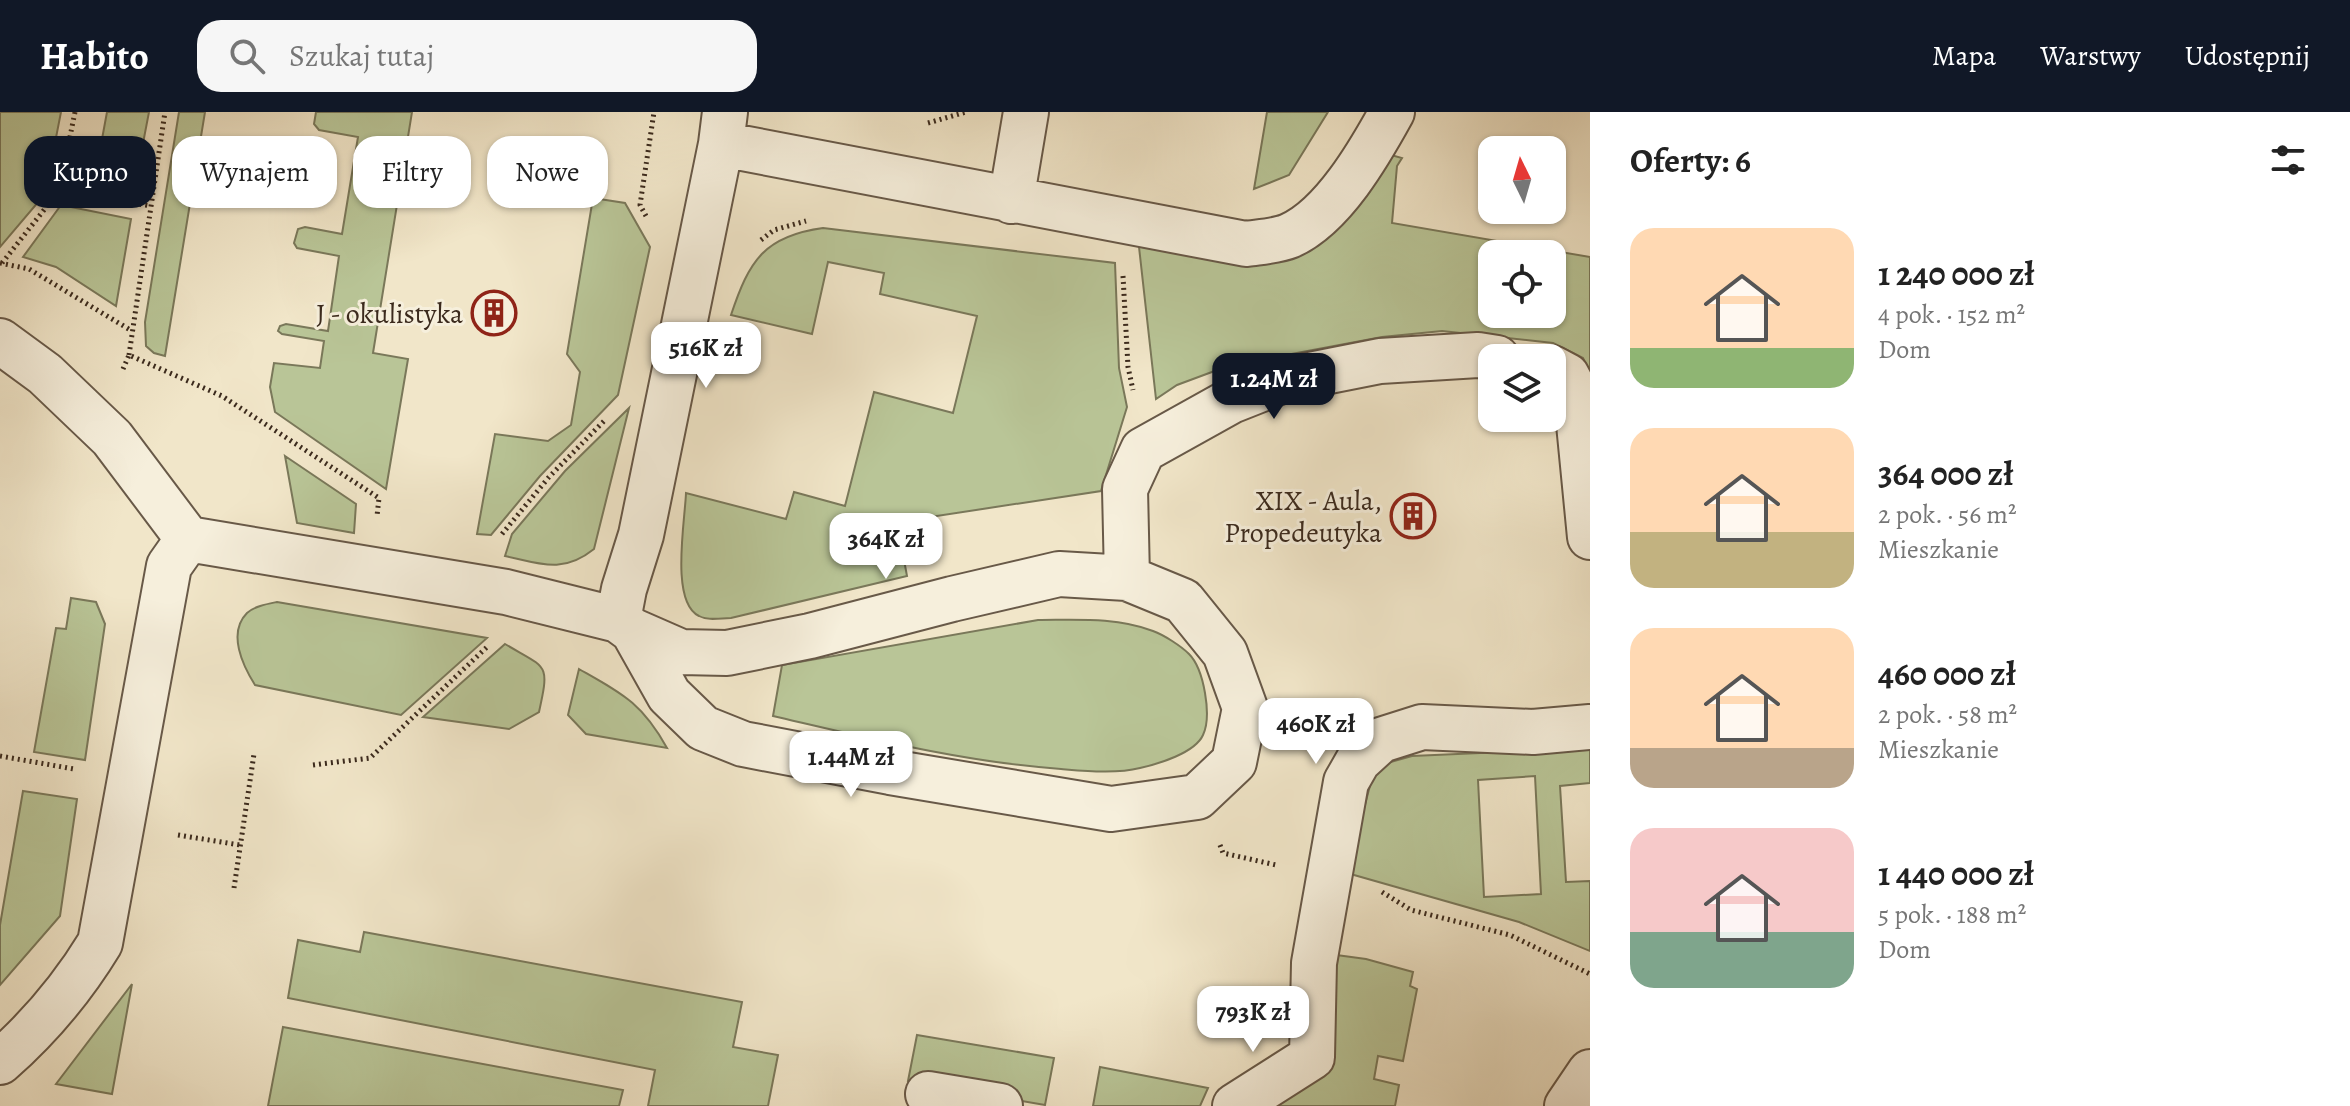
<!DOCTYPE html>
<html lang="pl">
<head>
<meta charset="utf-8">
<style>
	body { margin:0; font-family:Alegreya,serif; background:#f6f6f6; color:#222; height:100vh; display:flex; flex-direction:column; font-size:30px; white-space:nowrap }
	* { box-sizing:border-box; margin:0 }
	p { font-size:26px; color:#767676 }
	.icon { flex:none; width:44px; height:44px; fill:none; stroke:currentColor; stroke-width:2; stroke-linecap:round; stroke-linejoin:round }
	.map { position:relative; flex:1; overflow:hidden }
	.sheet { display:flex; flex-direction:column; background:#fff; width:760px }
	.sheet>* { flex:none }
	.banner { position:absolute; left:24px; top:24px; width:760px; height:72px; display:flex; gap:16px }
	.needle { width:52px; rotate:355deg }
	.tools { position:absolute; left:1478px; top:24px; display:grid; gap:16px }
	.tools a { display:grid; place-items:center; width:88px; height:88px; border-radius:16px; background:#fff; box-shadow:0 2px 6px #0004; font-size:40px }
	.price { position:absolute; translate:-50% -68px; padding:0 18px; border-radius:16px; background:#fff; color:#222; font-size:26px; line-height:52px; filter:drop-shadow(0 2px 4px #0008) }
	.price::after { content:''; position:absolute; left:50%; top:48px; width:24px; height:18px; margin-left:-12px; background:inherit; clip-path:polygon(0 0,100% 0,50% 100%) }
	.price.current { background:#111827; color:#fff }
	ul { padding:0; list-style:none }
	li { display:flex; align-items:center; gap:24px; height:200px; padding:0 40px }
	li span { display:grid; place-items:center; flex:none; width:224px; height:160px; border-radius:24px; color:#555 }
	li>.icon { margin-inline-start:auto }
	span .icon { width:96px; height:96px; fill:#fffc; stroke-width:1 }
	li b { font-size:34px }
	h2 { display:flex; justify-content:space-between; align-items:center; height:96px; padding:0 40px; font-size:34px }
	.chip { padding:0 28px; border-radius:24px; background:#fff; box-shadow:0 2px 6px #0004; font-size:28px; line-height:72px }
	.chip.current { background:#111827; color:#fff }
	header { display:flex; align-items:center; gap:48px; box-sizing:border-box; height:112px; padding:0 40px; background:#111827; color:#fff }
	header strong { font-size:38px }
	nav { display:flex; gap:44px; margin-inline-start:auto; font-size:28px }
	.search { width:560px; height:72px; background:#f6f6f6; display:flex; align-items:center; gap:20px; box-sizing:border-box; padding:0 28px; border-radius:24px; color:#767676; font-size:30px }
	main { display:flex; flex:1; min-height:0 }
	.map>svg:first-child { display:block }
	.green { fill:#b9c597; stroke:#7a785a; stroke-width:2; fill-rule:evenodd }
	.lines { fill:none; stroke-linecap:round; stroke-linejoin:round }
	.minor-casing { stroke:#685948; stroke-width:48 }
	.path { stroke:#3b2a1d; stroke-width:5; stroke-dasharray:2 4; stroke-linecap:butt }
	.minor { stroke:#f6efdc; stroke-width:44 }
	.labels { text-anchor:middle; stroke-width:6; stroke-linejoin:round; paint-order:stroke }
	.poi-label { font-size:28px; fill:#3b2a1d; stroke:#f6efdc; text-anchor:end }
</style>
</head>
<body>
<header>
<strong>Habito</strong>
<div class="search"><svg class="icon" aria-label="search" viewBox="0 0 24 24"><circle cx="10" cy="10" r="6"/><path d="M15 15l6 6"/></svg>Szukaj tutaj</div>
<nav><a>Mapa</a><a>Warstwy</a><a>Udostępnij</a></nav>
</header>
<main>
<div class="map">
<svg width="1590" height="994" viewBox="0 0 1590 994">
	<rect width="100%" height="100%" fill="#f1e6c9"/>
	<filter id="stains"><feTurbulence type="fractalNoise" baseFrequency=".0025" numOctaves="4"/><feColorMatrix values="0 0 0 0 .2 0 0 0 0 .09 0 0 0 0 .02 0 0 0 .5 -.17"/></filter>
	<radialGradient id="worn" r=".72"><stop offset=".6" stop-color="#630" stop-opacity="0"/><stop offset="1" stop-color="#630" stop-opacity=".3"/></radialGradient>
	<path class="green" d="M 0,0 L 61,0 L 45,82 L 0,135 Z
		M 107,0 L 149,0 L 135,73 L 95,65 Z
		M 179,0 L 205,0 L 165,244 L 154,241 L 146,234 L 145,210 Z
		M 316,0 L 412,0 L 373,241 L 408,247 L 386,377 L 275,300 L 270,275 L 274,251 L 320,256 L 324,229 L 282,222 L 278,219 L 280,214 L 286,212 L 328,219 L 339,144 L 297,136 L 294,131 L 298,117 L 305,115 L 342,122 L 358,25 L 319,18 L 314,12 Z
		M 1267,0 L 1328,0 L 1289,63 L 1254,77 Z
		M 1384,41 L 1402,46 L 1397,54 L 1392,111 L 1590,145 L 1590,261 L 1583,246 L 1553,231 L 1442,219 L 1382,225 L 1228,254 L 1177,273 L 1156,287 L 1138,126 L 1243,145 ZM 1492,142 L 1552,142 L 1552,202 L 1492,202 Z
		M 593,86 L 625,91 L 650,135 L 618,283 L 540,364 L 491,423 L 477,422 L 495,322 L 548,329 L 571,313 L 580,260 L 567,242 Z
		M 61,93 L 131,107 L 116,194 L 56,155 L 23,145 Z
		M 823,116 L 1115,151 L 1119,256 L 1127,295 L 1101,379 L 897,410 L 907,464 L 731,506 C 721,506 708,509 699,504 C 670,490 685,409 686,381 L 786,407 L 794,380 L 845,394 L 874,280 L 953,301 L 977,204 L 880,182 L 884,161 L 828,150 L 812,222 L 731,203 C 749,149 764,124 823,116 Z
		M 629,296 L 594,437 C 563,462 541,452 505,444 L 512,422 L 565,359 Z
		M 285,344 L 356,392 L 354,421 L 297,411 Z
		M 71,486 L 96,490 L 105,512 L 85,648 L 34,640 L 56,516 L 66,517 Z
		M 277,490 L 487,526 L 401,603 L 255,573 C 243,554 227,521 247,501 C 255,494 267,492 277,490 Z
		M 1038,508 C 1077,508 1116,505 1153,519 C 1164,523 1181,534 1189,542 C 1204,557 1212,604 1203,623 C 1195,641 1158,652 1140,656 C 1116,662 1086,659 1061,657 C 963,650 868,626 773,604 L 782,553 Z
		M 505,532 C 547,557 550,550 539,600 L 509,617 L 423,605 Z
		M 579,557 C 623,582 642,591 667,636 L 586,622 L 568,603 Z
		M 1590,636 L 1590,671 L 1560,674 L 1566,770 L 1590,769 L 1590,839 L 1519,810 L 1347,761 L 1372,666 L 1387,651 L 1412,644 ZM 1535,664 L 1541,782 L 1484,785 L 1478,668 Z
		M 23,679 L 77,687 L 60,804 L 0,873 L 0,813 Z
		M 364,820 L 742,890 L 733,935 L 778,943 L 768,994 L 648,994 L 655,958 L 288,886 L 298,828 L 360,840 Z
		M 1329,842 L 1366,847 L 1413,860 L 1410,874 L 1417,877 L 1403,949 L 1378,944 L 1374,967 L 1399,973 L 1395,994 L 1266,994 Z
		M 132,872 L 112,982 L 56,972 Z
		M 283,915 L 623,978 L 619,994 L 268,994 Z
		M 917,923 L 1054,946 L 1045,993 L 908,969 Z
		M 1100,955 L 1208,976 L 1200,994 L 1093,994 Z"/>
	<g class="lines">
		<g class="minor-casing">
			<path id="minor" d="M 725,0 L 721,32 L 1246,132 C 1259,130 1277,129 1289,124 C 1333,105 1370,40 1392,0
				M 1011,89 L 1026,0
				M 0,229 L 45,262 L 112,326 L 188,427 L 506,480 L 618,508 L 633,519 L 669,583 L 703,616 L 743,632 L 890,660 L 1111,697 L 1197,685 L 1234,650 L 1245,596 L 1225,541 L 1183,489 L 1127,466 L 1059,462 L 952,487 L 810,524 L 727,541 L 681,540 L 633,519
				M 1552,256 L 1567,264 L 1576,281 L 1590,425
				M 1127,466 L 1125,377 L 1143,338 L 1231,289 L 1284,268 L 1380,249 L 1478,243 L 1497,246
				M 618,508 L 624,477 L 641,423 L 721,32
				M 0,950 C 40,915 72,877 100,831 L 169,454 L 188,427
				M 928,982 L 1000,994
				M 1235,994 L 1312,945 L 1314,851 L 1346,670 L 1358,649 L 1381,628 L 1422,615 L 1533,620 L 1590,615
				M 1567,994 L 1590,960"/>
		</g>
		<path class="path" d="M 75,0 L 59,79 L 151,94
			M 928,11 L 966,0
			M 646,104 L 640,93 L 654,0
			M 761,128 L 774,118 L 806,109
			M 0,151 L 29,157 L 132,219
			M 2,151 L 59,79
			M 1123,164 L 1128,255 L 1133,278
			M 129,243 L 165,0
			M 123,257 L 129,243 L 222,284 L 379,386 L 377,404
			M 502,422 L 549,365 L 605,308
			M 0,644 L 74,657
			M 313,653 L 370,646 L 488,534
			M 178,723 L 240,733
			M 1220,733 L 1223,741 L 1276,753
			M 234,776 L 254,642
			M 1382,780 L 1411,798 L 1510,823 L 1590,862"/>
		<use href="#minor" class="minor"/>
	</g>
	<defs>
		<g id="building-ring" transform="scale(2.3)"><circle r="9.5" fill="#f6efdc" stroke="#8f2418" stroke-width="1.5"/><path d="M-4-6H4V6H1V3H-1V6H-4ZM-2.5-4.3h1.7v1.8h-1.7ZM.8-4.3h1.7v1.8H.8ZM-2.5-1h1.7V.8h-1.7ZM.8-1h1.7V.8H.8Z" fill="#8f2418"/></g>
	</defs>
	<g fill-rule="evenodd">
		<use href="#building-ring" x="494" y="201"/>
		<use href="#building-ring" x="1413" y="404"/>
	</g>
	<g class="labels">
		<g class="poi-label">
			<text x="463" y="211">J - okulistyka</text>
			<text x="1382" y="398">XIX - Aula,<tspan x="1382" dy="32">Propedeutyka</tspan></text>
		</g>
	</g>
	<rect width="100%" height="100%" filter="url(#stains)"/>
	<rect width="100%" height="100%" fill="url(#worn)"/>
</svg>
<div class="tools">
<a><svg class="needle" viewBox="-14 -14 28 28"><path d="M0-13l5 13h-10z" fill="#e53935"/><path d="M0 13l5-13h-10z" fill="#767676"/></svg></a>
<a><svg class="icon" aria-label="locate" viewBox="0 0 24 24"><circle cx="12" cy="12" r="6"/><path d="M12 2v4M12 18v4M2 12h4M18 12h4"/></svg></a>
<a><svg class="icon" aria-label="layers" viewBox="0 0 24 24"><path d="M12 4l9 5-9 5-9-5zM3 14l9 5 9-5"/></svg></a>
</div>
<b class="price" style="left:706px;top:278px">516K zł</b>
<b class="price current" style="left:1274px;top:309px">1.24M zł</b>
<b class="price" style="left:886px;top:469px">364K zł</b>
<b class="price" style="left:1316px;top:654px">460K zł</b>
<b class="price" style="left:851px;top:687px">1.44M zł</b>
<b class="price" style="left:1253px;top:942px">793K zł</b>
<div class="banner">
<a class="chip current">Kupno</a>
<a class="chip">Wynajem</a>
<a class="chip">Filtry</a>
<a class="chip">Nowe</a>
</div>
</div>
<section class="sheet">
<h2>Oferty: 6<svg class="icon" aria-label="filters" viewBox="0 0 24 24"><path d="M4 7h16M4 17h16"/><circle cx="9" cy="7" r="2"/><circle cx="15" cy="17" r="2"/></svg></h2>
<ul>
<li><span style="background:linear-gradient(#ffd9b3 75%,#8fb573 0)"><svg class="icon" aria-label="home" viewBox="0 0 24 24"><path d="M3 11l9-7 9 7M6 9v11h12V9"/></svg></span><div><b>1 240 000 zł</b><p>4 pok. · 152 m²</p><p>Dom</p></div></li>
<li><span style="background:linear-gradient(#ffd9b3 65%,#c2b280 0)"><svg class="icon" aria-label="home" viewBox="0 0 24 24"><path d="M3 11l9-7 9 7M6 9v11h12V9"/></svg></span><div><b>364 000 zł</b><p>2 pok. · 56 m²</p><p>Mieszkanie</p></div></li>
<li><span style="background:linear-gradient(#ffd9b3 75%,#b9a48a 0)"><svg class="icon" aria-label="home" viewBox="0 0 24 24"><path d="M3 11l9-7 9 7M6 9v11h12V9"/></svg></span><div><b>460 000 zł</b><p>2 pok. · 58 m²</p><p>Mieszkanie</p></div></li>
<li><span style="background:linear-gradient(#f6c9c9 65%,#7fa58c 0)"><svg class="icon" aria-label="home" viewBox="0 0 24 24"><path d="M3 11l9-7 9 7M6 9v11h12V9"/></svg></span><div><b>1 440 000 zł</b><p>5 pok. · 188 m²</p><p>Dom</p></div></li>
</ul>
</section>
</main>
</body>
</html>
